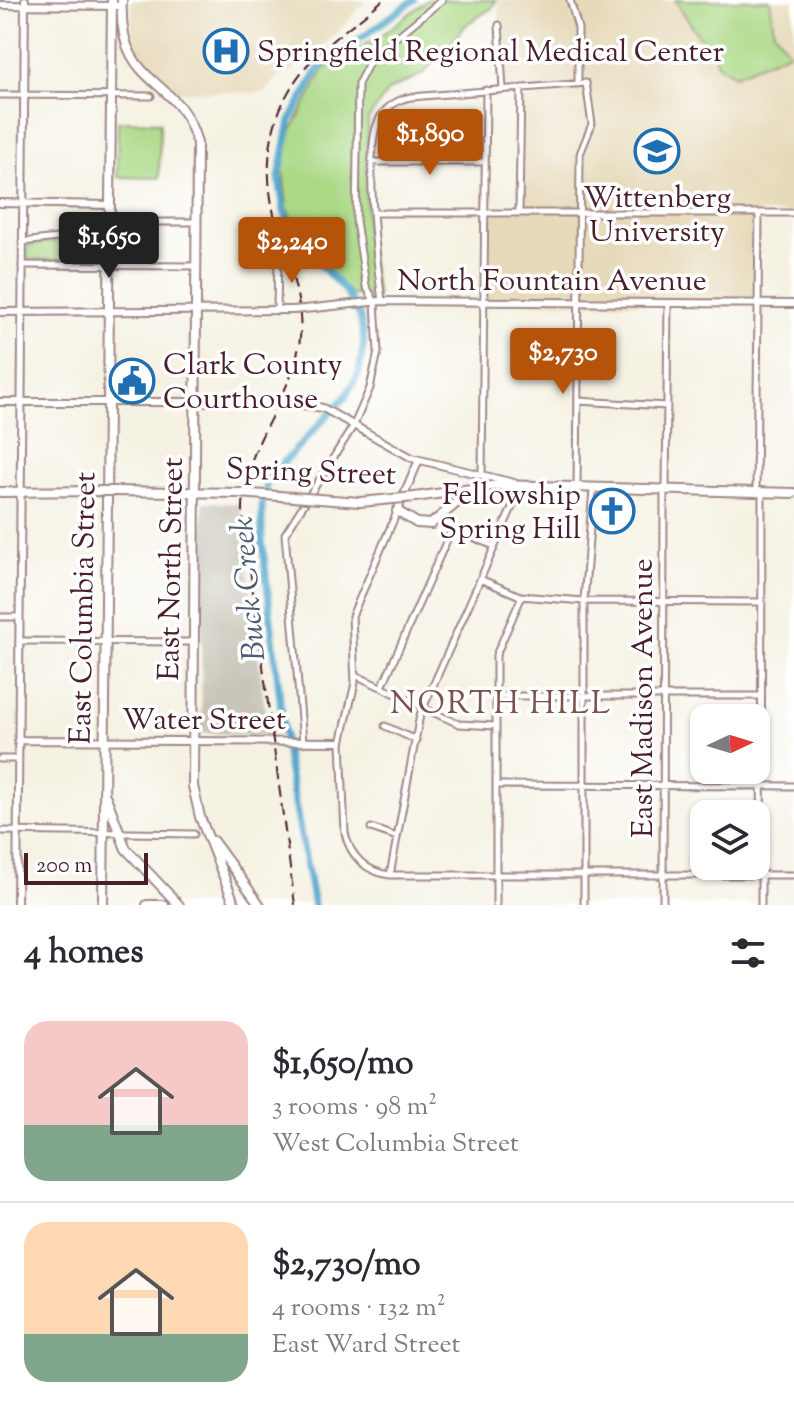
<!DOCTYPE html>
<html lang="en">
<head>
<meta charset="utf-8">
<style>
	body { margin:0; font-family:"Sorts Mill Goudy",serif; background:#f2f2f3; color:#2b2b33; height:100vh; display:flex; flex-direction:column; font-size:30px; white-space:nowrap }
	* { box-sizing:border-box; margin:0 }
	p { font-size:26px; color:#7c7c81 }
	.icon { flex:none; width:44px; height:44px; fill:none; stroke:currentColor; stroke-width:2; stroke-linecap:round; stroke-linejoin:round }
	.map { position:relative; height:905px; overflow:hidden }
	.details { display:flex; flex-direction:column; background:#fff; flex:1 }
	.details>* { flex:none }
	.needle { width:52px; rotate:86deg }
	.tools { position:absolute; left:690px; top:704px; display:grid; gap:16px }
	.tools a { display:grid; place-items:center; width:80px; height:80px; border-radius:16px; background:#fff; box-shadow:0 2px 6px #0004; font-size:40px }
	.scale { position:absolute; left:24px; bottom:20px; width:124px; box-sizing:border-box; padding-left:8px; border:4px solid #4a1f2b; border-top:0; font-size:22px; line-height:28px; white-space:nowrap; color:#4a1f2b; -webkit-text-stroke:6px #fff; paint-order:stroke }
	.price { position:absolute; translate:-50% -68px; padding:0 18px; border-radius:8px; background:#b45309; color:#fff; font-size:26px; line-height:52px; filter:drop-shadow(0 2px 4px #0008) }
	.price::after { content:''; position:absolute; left:50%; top:48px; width:24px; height:18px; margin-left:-12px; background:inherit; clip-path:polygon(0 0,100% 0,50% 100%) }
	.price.active { background:#222; color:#fff }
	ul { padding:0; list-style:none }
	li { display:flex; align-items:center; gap:24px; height:200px; padding:0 24px }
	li+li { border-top:2px solid #e1e1e2 }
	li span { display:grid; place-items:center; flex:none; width:224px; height:160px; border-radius:24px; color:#555 }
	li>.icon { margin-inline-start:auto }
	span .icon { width:96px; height:96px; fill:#fffc; stroke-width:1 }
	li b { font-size:34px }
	h2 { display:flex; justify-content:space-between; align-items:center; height:96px; padding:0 24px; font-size:34px }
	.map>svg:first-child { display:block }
	.built { fill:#e6daba }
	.industrial { fill:#c8c4b8 }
	.green { fill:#abd986; stroke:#7a7c58; stroke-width:2 }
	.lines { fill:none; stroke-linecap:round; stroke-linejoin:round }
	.river { stroke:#52a8ce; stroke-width:7 }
	.street-casing { stroke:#a08887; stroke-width:9 }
	.secondary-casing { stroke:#a08887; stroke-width:10 }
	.primary-casing { stroke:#a08887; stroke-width:12 }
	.street { stroke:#fff; stroke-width:5 }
	.secondary { stroke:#fff; stroke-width:6 }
	.primary { stroke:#fff; stroke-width:8 }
	.rail { stroke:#4a1f2b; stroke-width:2; stroke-dasharray:12 6; stroke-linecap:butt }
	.secondary-bridge-casing { stroke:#a08887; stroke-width:10; stroke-linecap:butt }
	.primary-bridge-casing { stroke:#a08887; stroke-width:12; stroke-linecap:butt }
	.secondary-bridge { stroke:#fff; stroke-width:6 }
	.primary-bridge { stroke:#fff; stroke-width:8 }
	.labels { text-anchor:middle; stroke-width:7; stroke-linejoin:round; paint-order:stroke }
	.poi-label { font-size:30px; fill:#4a1f2b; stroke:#fff; text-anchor:start }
	.street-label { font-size:30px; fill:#4a1f2b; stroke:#fff }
	.water-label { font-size:32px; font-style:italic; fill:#4e5d74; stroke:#fff }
	.neighbourhood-label { font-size:32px; letter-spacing:2px; fill:#7d514c; stroke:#fff }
</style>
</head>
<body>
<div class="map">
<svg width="794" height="905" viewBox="0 0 794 905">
	<rect width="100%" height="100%" fill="#fff"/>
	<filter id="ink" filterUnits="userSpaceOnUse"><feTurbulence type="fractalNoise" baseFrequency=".0125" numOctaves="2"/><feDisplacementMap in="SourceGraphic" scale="16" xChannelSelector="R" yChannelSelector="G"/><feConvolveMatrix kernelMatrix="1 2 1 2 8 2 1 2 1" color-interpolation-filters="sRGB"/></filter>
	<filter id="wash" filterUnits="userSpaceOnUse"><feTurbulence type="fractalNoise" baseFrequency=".006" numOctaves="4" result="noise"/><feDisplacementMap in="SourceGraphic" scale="32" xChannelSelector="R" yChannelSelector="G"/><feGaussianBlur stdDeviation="1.8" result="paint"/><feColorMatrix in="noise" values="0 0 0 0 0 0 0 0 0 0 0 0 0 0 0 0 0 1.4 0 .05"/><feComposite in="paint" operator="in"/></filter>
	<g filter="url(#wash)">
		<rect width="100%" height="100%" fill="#f5f2e3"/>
		<path class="built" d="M 131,0 L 366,0 L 336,35 L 288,74 L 279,76 L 265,93 L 179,91 L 138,56 L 132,32 Z
			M 498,0 L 794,0 L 794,213 L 759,213 L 758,304 L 484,302 L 485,212 L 518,211 L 521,88 L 503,89 Z"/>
		<path class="industrial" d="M 203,502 L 240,504 L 268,735 L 201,733 Z"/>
		<path class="green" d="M 427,0 L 496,0 L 492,8 L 467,24 L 423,74 L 389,90 L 368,119 L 366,232 L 377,296 L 351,295 L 299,239 L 287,207 L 283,170 L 291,131 L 324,69 L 383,34 Z
			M 675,0 L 770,0 L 774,31 L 789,52 L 735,75 L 717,64 L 711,45 L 698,35 Z
			M 118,121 L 160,122 L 159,178 L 117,177 Z
			M 103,236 L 103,260 L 27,260 L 27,245 Z"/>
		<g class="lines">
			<path class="river" d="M 314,905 L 287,761 L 262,540 L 262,504 L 268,479 L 346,396 L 359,373 L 364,341 L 360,316 L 345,291 L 296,239 L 284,211 L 279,177 L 290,121 L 319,68 L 414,0"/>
		</g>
	</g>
	<g filter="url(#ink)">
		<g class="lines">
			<g class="street-casing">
				<path id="street" d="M 570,0 L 578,28 L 578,84
					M 499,25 L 503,89
					M 0,95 L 151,96
					M 374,162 L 485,162
					M 519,211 L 521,88
					M 374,213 L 794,213
					M 111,222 L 197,222
					M 22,242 L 110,232
					M 22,265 L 196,266
					M 382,301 C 377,264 364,154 378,122 C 383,109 397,99 411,97 L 586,83 L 592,124 L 580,154 L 577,488
					M 277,311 L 278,259
					M 578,401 L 667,406
					M 482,475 L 486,90
					M 666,490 L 668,303
					M 756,492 L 759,213
					M 397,512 L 352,616 L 355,683 L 341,743 L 345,833 C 350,856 366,872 390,875 L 794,875
					M 480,579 L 520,596 L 584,601 L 762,602
					M 0,617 L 19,617
					M 19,641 L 193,642
					M 355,675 L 424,707
					M 382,687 L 450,533 L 457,530 L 494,546
					M 496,696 L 761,696
					M 423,708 L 459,724 L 496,726
					M 385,726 L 416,740
					M 303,742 L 285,534 L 354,425 L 370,388 L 378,352 L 375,302 L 366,286 L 356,221 L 358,84 L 372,57 L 442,0
					M 0,759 L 18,759
					M 496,785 L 794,786
					M 371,828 L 397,837
					M 0,831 L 194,834
					M 390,875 L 420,715 L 522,485
					M 496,905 L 496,655 L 522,596
					M 584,905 L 584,601 L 593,490
					M 663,905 L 664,491
					M 761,905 L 762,493"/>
			</g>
			<g class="secondary-casing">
				<path id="secondary" d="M 0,5 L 122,6
					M 0,203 L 110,205
					M 305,309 L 380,301 L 794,304
					M 0,312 L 293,310
					M 0,402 L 270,402
					M 283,402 L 323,408 L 412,458 L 514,483
					M 397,511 L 419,460
					M 18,740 L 341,742
					M 17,905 L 25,0"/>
			</g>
			<g class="primary-casing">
				<path id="primary" d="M 122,0 C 117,91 179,72 197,143 L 193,786 L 200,817 L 235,905
					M 504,486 L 514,501
					M 114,491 L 239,493
					M 0,492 L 101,491
					M 415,497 L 499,485 L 794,493
					M 397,511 L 417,523 L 431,524 L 476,487
					M 106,797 L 126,849 L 179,905
					M 213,841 L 260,905
					M 103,905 L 112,0
					M 147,905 L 164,905"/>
			</g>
			<use href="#street" class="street"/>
			<use href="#secondary" class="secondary"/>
			<use href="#primary" class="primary"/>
			<path class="rail" d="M 295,905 L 243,517 C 241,444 287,410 299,346 C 305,309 292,274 281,239 C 260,177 264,114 309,63 C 330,39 359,21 383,0"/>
			<g class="secondary-bridge-casing">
				<path id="secondary-bridge" d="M 293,310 L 305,309
					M 270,402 L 283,402"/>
			</g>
			<g class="primary-bridge-casing">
				<path id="primary-bridge" d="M 101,491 L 114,491
					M 239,493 L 360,502 L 415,497"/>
			</g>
			<use href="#secondary-bridge" class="secondary-bridge"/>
			<use href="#primary-bridge" class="primary-bridge"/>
		</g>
	</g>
	<defs>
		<g id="hospital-ring" transform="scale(2.3)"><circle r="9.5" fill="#fff" stroke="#1f6fb2" stroke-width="1.5"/><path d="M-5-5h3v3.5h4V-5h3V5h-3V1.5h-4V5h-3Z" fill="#1f6fb2"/></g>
		<g id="university-ring" transform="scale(2.3)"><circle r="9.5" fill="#fff" stroke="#1f6fb2" stroke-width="1.5"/><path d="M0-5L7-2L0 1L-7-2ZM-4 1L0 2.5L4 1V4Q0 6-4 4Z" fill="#1f6fb2"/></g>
		<g id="civic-ring" transform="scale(2.3)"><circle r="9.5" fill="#fff" stroke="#1f6fb2" stroke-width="1.5"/><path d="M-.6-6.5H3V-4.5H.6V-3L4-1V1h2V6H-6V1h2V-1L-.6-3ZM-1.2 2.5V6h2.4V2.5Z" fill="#1f6fb2"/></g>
		<g id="church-ring" transform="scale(2.3)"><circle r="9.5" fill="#fff" stroke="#1f6fb2" stroke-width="1.5"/><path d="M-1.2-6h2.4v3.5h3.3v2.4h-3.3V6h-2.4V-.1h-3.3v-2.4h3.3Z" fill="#1f6fb2"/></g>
	</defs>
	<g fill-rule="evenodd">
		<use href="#hospital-ring" x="226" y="51"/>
		<use href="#university-ring" x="657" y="151"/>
		<use href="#civic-ring" x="132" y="381"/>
		<use href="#church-ring" x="612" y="511"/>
	</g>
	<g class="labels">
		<g class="poi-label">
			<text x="257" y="61">Springfield Regional Medical Center</text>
			<text x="657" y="207" text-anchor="middle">Wittenberg<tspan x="657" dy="34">University</tspan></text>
			<text x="163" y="374">Clark County<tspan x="163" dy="34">Courthouse</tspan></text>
			<text x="581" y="504" text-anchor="end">Fellowship<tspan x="581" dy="34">Spring Hill</tspan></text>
		</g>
		<g class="street-label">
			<text x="552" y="290">North Fountain Avenue</text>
			<text transform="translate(311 471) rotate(2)" y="10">Spring Street</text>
			<text transform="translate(170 569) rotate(-89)" y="10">East North Street</text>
			<text transform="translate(82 608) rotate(-89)" y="10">East Columbia Street</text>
			<text transform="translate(642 698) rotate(-90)" y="10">East Madison Avenue</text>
			<text x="204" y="729">Water Street</text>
		</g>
		<g class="water-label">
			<text transform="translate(247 589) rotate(-95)" y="11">Buck Creek</text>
		</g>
		<g class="neighbourhood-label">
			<text x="501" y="713">NORTH HILL</text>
		</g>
	</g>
</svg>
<div class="tools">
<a><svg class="needle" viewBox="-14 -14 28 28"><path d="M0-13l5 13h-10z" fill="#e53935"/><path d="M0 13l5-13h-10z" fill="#7c7c81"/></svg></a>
<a><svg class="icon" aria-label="layers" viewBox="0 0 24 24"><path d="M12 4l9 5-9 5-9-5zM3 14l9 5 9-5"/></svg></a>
</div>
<div class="scale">200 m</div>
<b class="price" style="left:430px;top:177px">$1,890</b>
<b class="price active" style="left:109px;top:280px">$1,650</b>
<b class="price" style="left:292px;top:285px">$2,240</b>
<b class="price" style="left:563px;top:396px">$2,730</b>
</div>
<section class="details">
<h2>4 homes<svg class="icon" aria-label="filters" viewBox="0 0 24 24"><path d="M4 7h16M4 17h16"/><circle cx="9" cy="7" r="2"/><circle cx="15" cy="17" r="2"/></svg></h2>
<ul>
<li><span style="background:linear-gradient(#f6c9c9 65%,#7fa58c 0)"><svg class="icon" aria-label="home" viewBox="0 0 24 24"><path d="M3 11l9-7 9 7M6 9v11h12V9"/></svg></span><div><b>$1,650/mo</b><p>3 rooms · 98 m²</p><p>West Columbia Street</p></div></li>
<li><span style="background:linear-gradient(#ffd9b3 70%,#7fa58c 0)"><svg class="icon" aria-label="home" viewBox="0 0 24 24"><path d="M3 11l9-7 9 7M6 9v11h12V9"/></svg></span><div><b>$2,730/mo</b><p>4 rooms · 132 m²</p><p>East Ward Street</p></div></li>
</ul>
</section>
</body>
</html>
